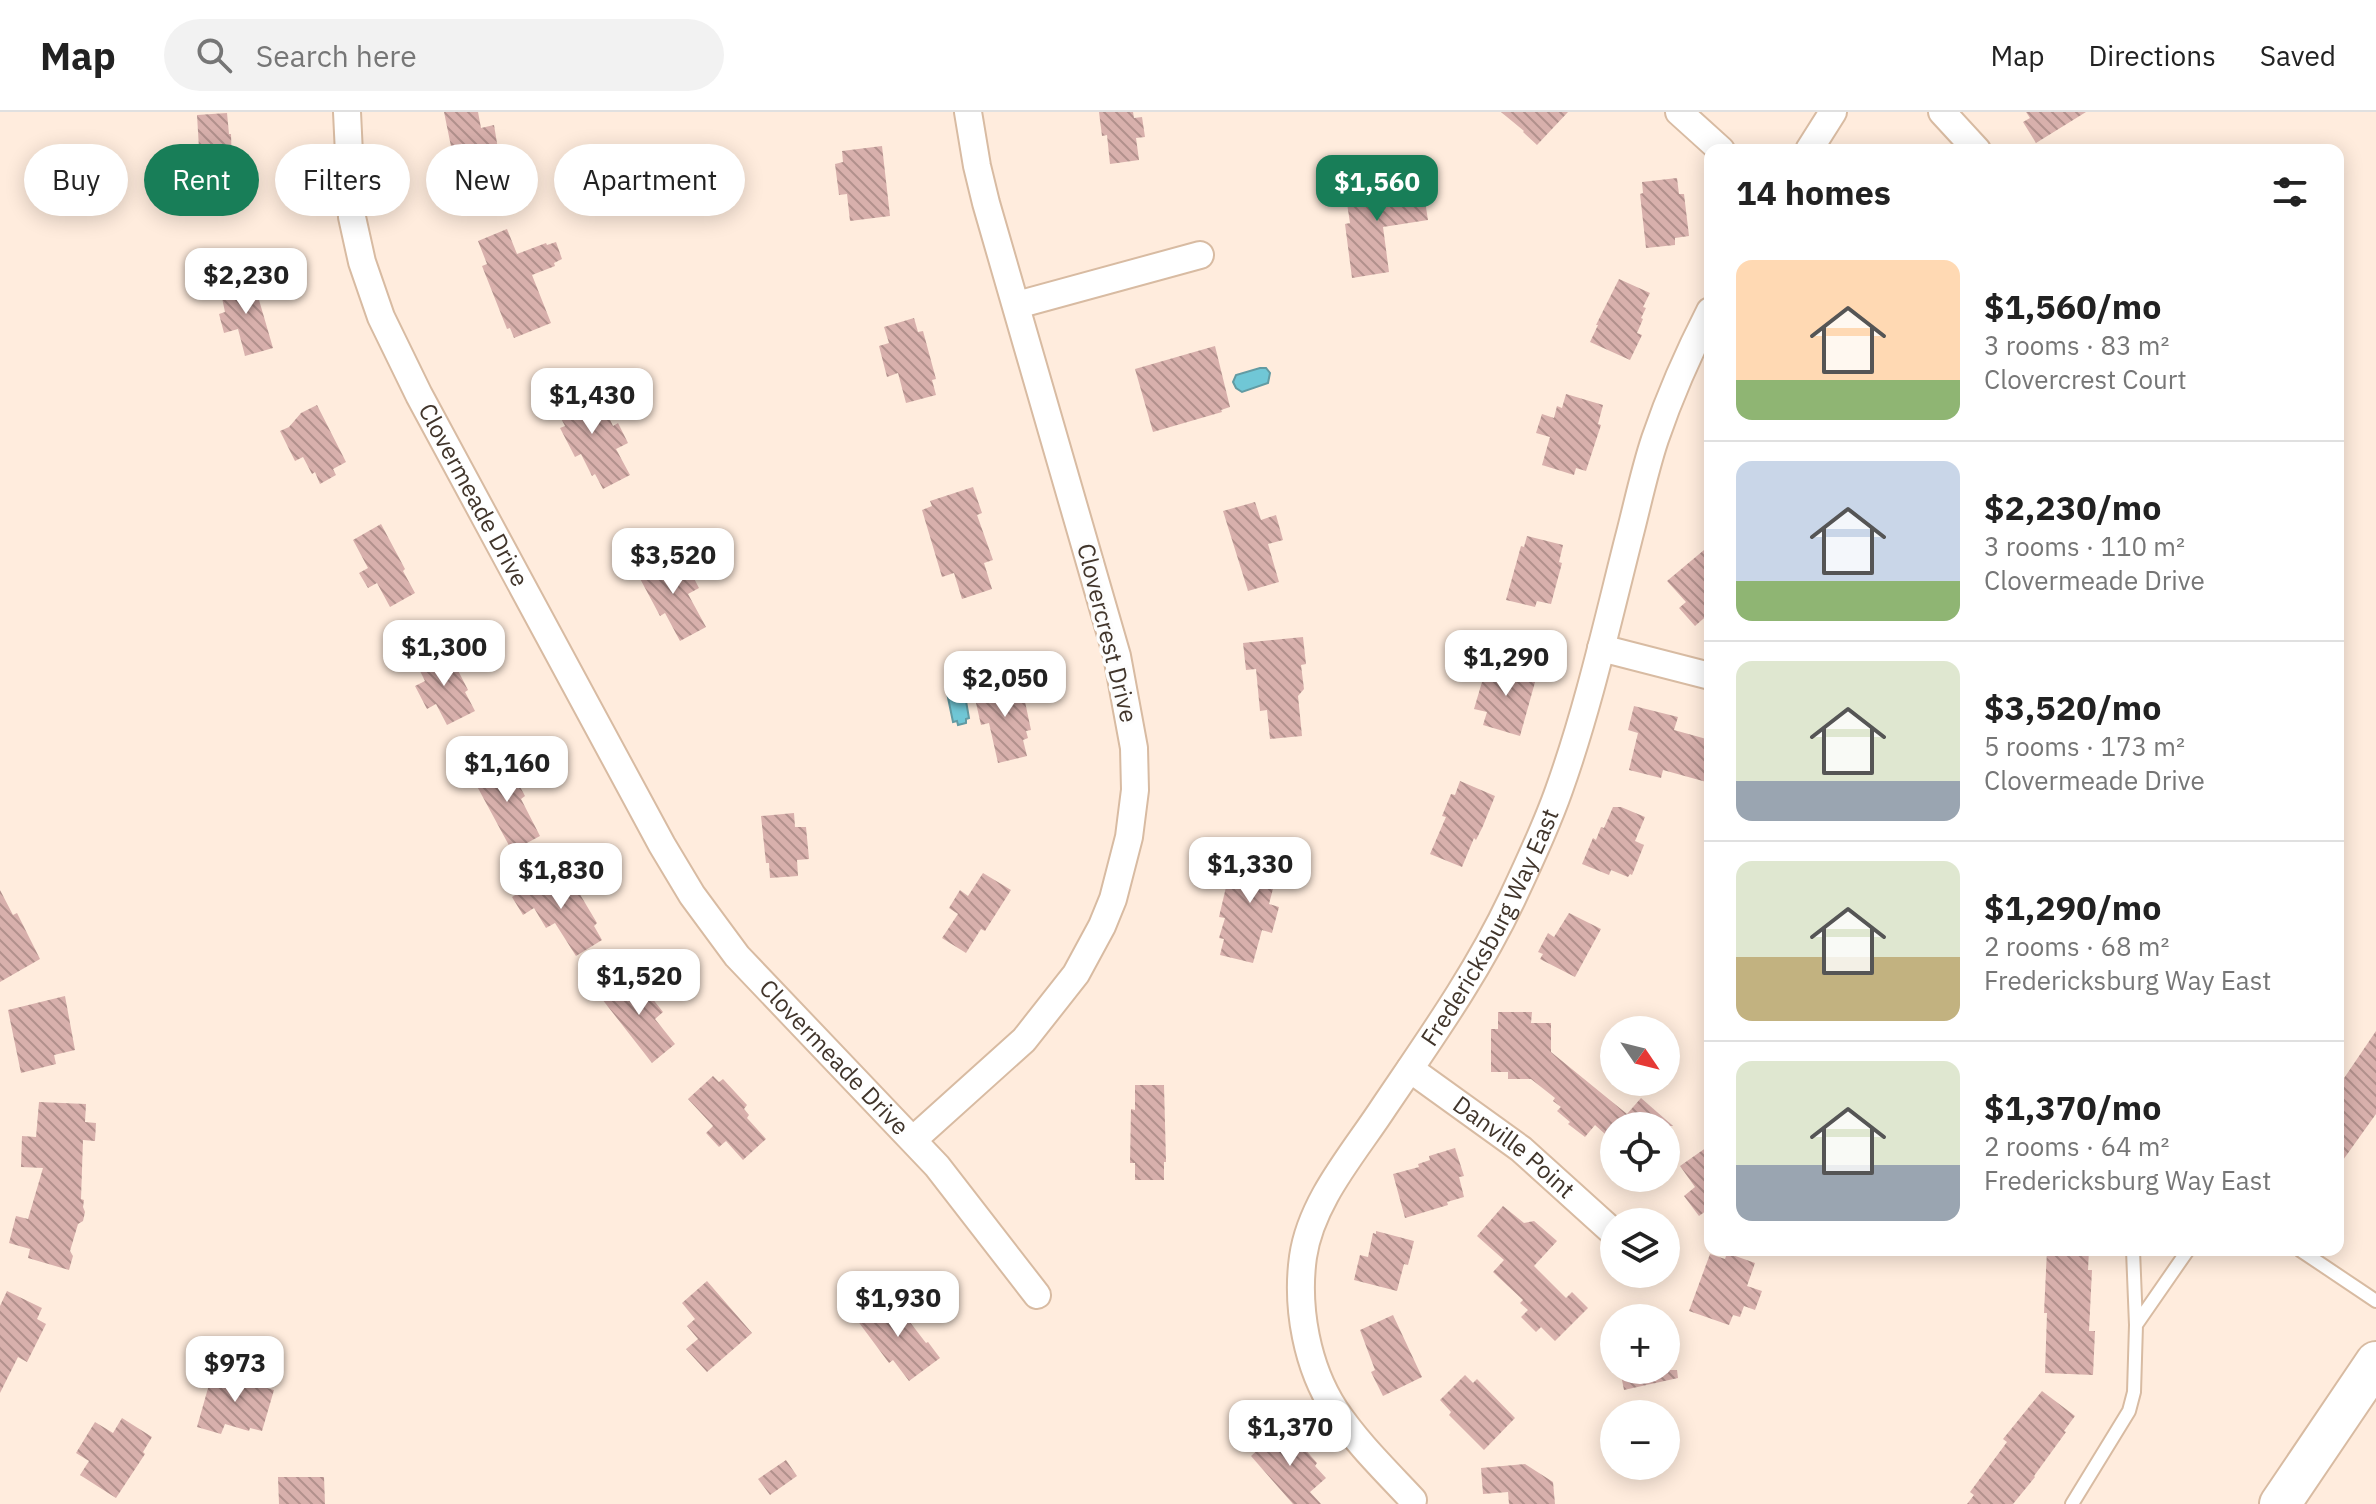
<!DOCTYPE html>
<html lang="en">
<head>
<meta charset="utf-8">
<style>
	body { margin:0; font-family:"IBM Plex Sans",sans-serif; background:#f2f2f2; color:#222; height:100vh; display:flex; flex-direction:column; font-size:30px; white-space:nowrap }
	* { box-sizing:border-box; margin:0 }
	p { font-size:26px; color:#767676 }
	.icon { flex:none; width:44px; height:44px; fill:none; stroke:currentColor; stroke-width:2; stroke-linecap:round; stroke-linejoin:round }
	.map { position:relative; flex:1; overflow:hidden }
	.panel { position:absolute; left:1704px; top:32px; width:640px; height:1112px; display:flex; flex-direction:column; background:#fff; border-radius:16px; box-shadow:0 4px 20px #0003 }
	.panel>* { flex:none }
	.banner { position:absolute; left:24px; top:32px; width:760px; height:72px; display:flex; gap:16px }
	.needle { width:52px; rotate:125deg }
	.tools { position:absolute; left:1600px; top:904px; display:grid; gap:16px }
	.tools a { display:grid; place-items:center; width:80px; height:80px; border-radius:50%; background:#fff; box-shadow:0 4px 20px #0003; font-size:40px }
	.price { position:absolute; translate:-50% -68px; padding:0 18px; border-radius:16px; background:#fff; color:#222; font-size:26px; line-height:52px; filter:drop-shadow(0 2px 4px #0008) }
	.price::after { content:''; position:absolute; left:50%; top:48px; width:24px; height:18px; margin-left:-12px; background:inherit; clip-path:polygon(0 0,100% 0,50% 100%) }
	.price.current { background:#187e58; color:#fff }
	ul { padding:0; list-style:none }
	li { display:flex; align-items:center; gap:24px; height:200px; padding:0 32px }
	li+li { border-top:2px solid #e0e0e0 }
	li span { display:grid; place-items:center; flex:none; width:224px; height:160px; border-radius:16px; color:#555 }
	li>.icon { margin-inline-start:auto }
	span .icon { width:96px; height:96px; fill:#fffc; stroke-width:1 }
	li b { font-size:34px }
	h2 { display:flex; justify-content:space-between; align-items:center; height:96px; padding:0 32px; font-size:34px }
	.chip { padding:0 28px; border-radius:36px; background:#fff; box-shadow:0 4px 20px #0003; font-size:28px; line-height:72px }
	.chip.current { background:#187e58; color:#fff }
	header { display:flex; align-items:center; gap:48px; box-sizing:border-box; height:112px; padding:0 40px; background:#fff; border-bottom:2px solid #e0e0e0 }
	header strong { font-size:38px }
	nav { display:flex; gap:44px; margin-inline-start:auto; font-size:28px }
	.search { width:560px; height:72px; background:#f2f2f2; display:flex; align-items:center; gap:20px; box-sizing:border-box; padding:0 28px; border-radius:44px; color:#767676; font-size:30px }
	.map>svg:first-child { display:block }
	.water { fill:#70c7d6; stroke:#629ba3; stroke-width:2 }
	.building { fill:url(#building-back-hatch) }
	.lines { fill:none; stroke-linecap:round; stroke-linejoin:round }
	.lane-casing { stroke:#d8bba2; stroke-width:16 }
	.street-casing { stroke:#d8bba2; stroke-width:30 }
	.primary-casing { stroke:#d8bba2; stroke-width:44 }
	.lane { stroke:#fff; stroke-width:12 }
	.street { stroke:#fff; stroke-width:26 }
	.primary { stroke:#fff; stroke-width:40 }
	.labels { text-anchor:middle; stroke-width:7; stroke-linejoin:round; paint-order:stroke }
	.street-label { font-size:24px; fill:#41352b; stroke:#fdfdfd }
</style>
</head>
<body>
<header>
<strong>Map</strong>
<div class="search"><svg class="icon" aria-label="search" viewBox="0 0 24 24"><circle cx="10" cy="10" r="6"/><path d="M15 15l6 6"/></svg>Search here</div>
<nav><a>Map</a><a>Directions</a><a>Saved</a></nav>
</header>
<div class="map">
<svg width="2376" height="1392" viewBox="0 0 2376 1392">
	<defs>
		<pattern id="building-back-hatch" width="6" height="6" patternUnits="userSpaceOnUse" patternTransform="scale(2)"><rect width="6" height="6" fill="#d8b0ac"/><path d="M-1 5l2 2M0 0l6 6M5-1l2 2" fill="none" stroke="#b1908c"/></pattern>
	</defs>
	<rect width="100%" height="100%" fill="#ffecdd"/>
	<path class="water" d="M 1260,256 L 1266,256 L 1270,261 L 1268,271 L 1242,280 L 1236,276 L 1233,270 L 1236,263 Z
		M 963,572 L 969,606 L 966,607 L 966,611 L 958,613 L 957,609 L 953,610 L 946,576 Z"/>
	<path class="building" d="M 444,0 L 478,0 L 481,16 L 494,13 L 498,37 L 485,40 L 491,68 L 463,73 L 458,48 L 454,49 Z
		M 1099,0 L 1133,0 L 1134,6 L 1142,5 L 1145,25 L 1136,26 L 1139,48 L 1110,52 L 1107,23 L 1102,24 Z
		M 1501,0 L 1568,0 L 1537,33 L 1523,20 L 1524,19 Z
		M 2026,0 L 2086,0 L 2036,31 L 2023,10 L 2030,6 Z
		M 227,1 L 229,22 L 231,22 L 233,84 L 202,86 L 197,3 Z
		M 882,34 L 890,104 L 850,109 L 847,82 L 839,83 L 835,52 L 843,50 L 842,39 Z
		M 1677,66 L 1679,82 L 1684,82 L 1689,124 L 1675,126 L 1675,133 L 1646,136 L 1640,82 L 1643,81 L 1642,70 Z
		M 1377,67 L 1380,84 L 1423,77 L 1428,108 L 1383,115 L 1389,160 L 1352,166 L 1345,112 L 1350,111 L 1344,72 Z
		M 507,117 L 517,142 L 546,131 L 547,133 L 556,130 L 562,147 L 554,151 L 555,154 L 532,163 L 551,211 L 514,226 L 510,216 L 507,217 L 482,154 L 487,152 L 478,129 Z
		M 252,164 L 273,236 L 245,244 L 238,217 L 224,221 L 219,202 L 225,200 L 222,186 L 228,185 L 224,172 Z
		M 1619,167 L 1650,181 L 1643,195 L 1646,196 L 1641,206 L 1643,207 L 1637,221 L 1642,223 L 1630,248 L 1590,230 L 1598,213 L 1596,213 Z
		M 914,206 L 918,220 L 923,219 L 936,267 L 932,268 L 936,283 L 906,291 L 898,261 L 887,265 L 879,234 L 889,231 L 884,215 Z
		M 1215,234 L 1230,295 L 1221,298 L 1222,300 L 1153,320 L 1135,257 Z
		M 583,272 L 596,299 L 604,295 L 613,314 L 618,311 L 628,331 L 616,337 L 630,363 L 603,377 L 595,362 L 592,364 L 581,342 L 575,345 L 560,316 L 565,314 L 552,289 Z
		M 1566,282 L 1603,293 L 1598,312 L 1601,313 L 1586,359 L 1576,356 L 1574,363 L 1542,353 L 1550,325 L 1536,321 L 1542,302 L 1554,306 L 1557,294 L 1562,296 Z
		M 317,293 L 346,350 L 333,357 L 336,363 L 320,372 L 315,360 L 312,362 L 303,345 L 295,349 L 280,319 L 289,315 L 301,301 Z
		M 973,375 L 982,401 L 977,403 L 993,448 L 984,451 L 992,477 L 962,487 L 954,461 L 942,465 L 922,398 L 932,394 L 930,389 Z
		M 1255,390 L 1261,408 L 1276,403 L 1283,428 L 1268,432 L 1279,470 L 1248,479 L 1223,399 Z
		M 381,412 L 405,457 L 403,459 L 415,481 L 390,495 L 377,471 L 368,476 L 359,461 L 368,456 L 353,428 Z
		M 1527,424 L 1563,433 L 1559,450 L 1562,451 L 1551,492 L 1537,489 L 1535,495 L 1506,488 L 1521,434 L 1524,435 Z
		M 1710,433 L 1710,501 L 1695,514 L 1679,496 L 1686,490 L 1667,469 Z
		M 668,444 L 678,463 L 689,457 L 699,476 L 688,482 L 706,515 L 680,529 L 665,501 L 660,504 L 637,461 Z
		M 1303,525 L 1306,552 L 1301,553 L 1304,577 L 1298,584 L 1302,624 L 1270,627 L 1267,598 L 1260,599 L 1256,557 L 1246,558 L 1243,531 Z
		M 447,537 L 468,578 L 465,580 L 475,599 L 447,613 L 436,592 L 427,597 L 415,574 L 425,569 L 417,553 Z
		M 1499,552 L 1537,563 L 1520,624 L 1483,613 L 1487,600 L 1474,597 L 1487,553 L 1498,556 Z
		M 1011,565 L 1014,580 L 1019,579 L 1020,587 L 1024,585 L 1031,618 L 1026,619 L 1028,626 L 1023,628 L 1027,644 L 998,651 L 989,611 L 981,613 L 976,591 L 985,590 L 981,572 Z
		M 1634,594 L 1678,605 L 1674,618 L 1710,628 L 1710,671 L 1663,658 L 1661,666 L 1629,658 L 1638,621 L 1628,618 Z
		M 505,647 L 525,684 L 521,687 L 540,724 L 512,739 L 472,665 Z
		M 1460,669 L 1495,684 L 1483,714 L 1476,728 L 1474,726 L 1462,755 L 1430,742 L 1446,705 L 1442,704 L 1451,682 L 1455,683 Z
		M 1613,695 L 1621,695 L 1645,705 L 1635,729 L 1644,733 L 1632,763 L 1630,762 L 1628,765 L 1611,758 L 1609,763 L 1582,752 L 1593,726 L 1596,728 L 1601,715 L 1604,716 Z
		M 794,701 L 795,715 L 806,715 L 809,747 L 797,748 L 798,764 L 770,766 L 769,751 L 766,751 L 761,704 Z
		M 1250,734 L 1282,742 L 1269,792 L 1279,795 L 1272,821 L 1262,818 L 1253,851 L 1220,843 L 1224,827 L 1219,826 L 1225,806 L 1219,805 L 1226,775 L 1233,777 L 1239,757 L 1243,758 Z
		M 554,759 L 563,775 L 572,769 L 597,811 L 594,814 L 602,828 L 576,844 L 555,811 L 546,816 L 534,796 L 523,803 L 512,785 Z
		M 983,761 L 1011,778 L 985,819 L 981,817 L 966,841 L 942,826 L 958,802 L 949,796 L 960,778 L 968,784 Z
		M 0,778 L 13,803 L 17,801 L 40,847 L 0,870 Z
		M 1569,801 L 1601,817 L 1575,865 L 1540,847 L 1543,842 L 1538,840 L 1548,821 L 1554,825 Z
		M 633,862 L 663,900 L 655,907 L 675,932 L 652,951 L 602,887 Z
		M 65,884 L 75,938 L 54,943 L 56,952 L 21,961 L 8,898 Z
		M 1498,900 L 1532,900 L 1531,911 L 1551,911 L 1551,940 L 1627,1002 L 1641,986 L 1673,1014 L 1614,1014 L 1614,1030 L 1595,1013 L 1585,1025 L 1568,1012 L 1570,1010 L 1557,999 L 1561,995 L 1553,989 L 1555,986 L 1531,967 L 1508,967 L 1508,960 L 1491,960 L 1491,917 L 1498,917 Z
		M 2376,919 L 2376,1002 L 2338,1055 L 2338,975 Z
		M 713,964 L 719,970 L 723,967 L 747,993 L 744,997 L 749,1003 L 747,1006 L 766,1027 L 743,1048 L 726,1029 L 719,1035 L 706,1021 L 713,1014 L 688,987 Z
		M 1135,973 L 1164,973 L 1166,1050 L 1164,1050 L 1164,1068 L 1135,1068 L 1135,1051 L 1130,1051 L 1131,997 L 1135,998 Z
		M 39,990 L 86,992 L 85,1010 L 96,1011 L 95,1029 L 83,1028 L 81,1087 L 84,1088 L 83,1095 L 85,1100 L 83,1109 L 78,1112 L 70,1139 L 73,1144 L 69,1158 L 28,1146 L 30,1137 L 9,1131 L 16,1104 L 28,1107 L 43,1056 L 21,1055 L 22,1024 L 36,1025 Z
		M 1710,1033 L 1710,1096 L 1699,1104 L 1684,1084 L 1695,1075 L 1680,1054 Z
		M 1455,1036 L 1464,1064 L 1459,1065 L 1464,1085 L 1447,1090 L 1448,1093 L 1405,1106 L 1393,1062 L 1419,1055 L 1418,1052 L 1430,1048 L 1429,1044 Z
		M 1503,1094 L 1524,1111 L 1534,1109 L 1557,1129 L 1534,1154 L 1566,1186 L 1572,1180 L 1588,1196 L 1555,1229 L 1541,1215 L 1536,1220 L 1521,1205 L 1528,1198 L 1520,1191 L 1523,1188 L 1493,1160 L 1504,1148 L 1477,1124 Z
		M 1376,1119 L 1414,1129 L 1408,1153 L 1404,1152 L 1397,1179 L 1354,1168 L 1360,1143 L 1368,1145 L 1373,1121 L 1376,1122 Z
		M 2047,1138 L 2089,1138 L 2088,1158 L 2092,1158 L 2089,1219 L 2095,1219 L 2093,1263 L 2045,1261 L 2047,1201 L 2044,1201 Z
		M 1727,1141 L 1755,1151 L 1747,1174 L 1762,1179 L 1755,1198 L 1744,1194 L 1740,1205 L 1733,1203 L 1729,1213 L 1689,1199 L 1710,1142 L 1725,1147 Z
		M 707,1169 L 752,1221 L 707,1260 L 686,1237 L 698,1227 L 687,1214 L 695,1207 L 682,1191 Z
		M 7,1179 L 42,1196 L 37,1207 L 46,1212 L 27,1250 L 18,1245 L 0,1281 L 0,1194 Z
		M 889,1183 L 926,1231 L 928,1230 L 940,1246 L 909,1269 L 893,1248 L 889,1251 L 857,1208 Z
		M 1393,1203 L 1422,1265 L 1383,1284 L 1371,1260 L 1375,1258 L 1360,1218 Z
		M 1620,1258 L 1677,1258 L 1678,1266 L 1624,1278 Z
		M 241,1260 L 261,1266 L 259,1274 L 274,1278 L 262,1319 L 250,1316 L 249,1319 L 225,1312 L 221,1322 L 197,1315 L 212,1262 L 239,1267 Z
		M 1465,1263 L 1473,1271 L 1477,1267 L 1515,1306 L 1484,1338 L 1449,1303 L 1451,1300 L 1440,1288 Z
		M 2042,1279 L 2075,1304 L 2064,1319 L 2066,1320 L 2034,1364 L 2035,1365 L 2013,1392 L 1967,1392 L 1974,1383 L 1970,1380 L 2007,1330 L 2003,1327 Z
		M 122,1306 L 152,1325 L 143,1340 L 145,1342 L 116,1386 L 80,1363 L 89,1349 L 76,1341 L 95,1310 L 113,1321 Z
		M 1289,1319 L 1317,1351 L 1315,1354 L 1326,1366 L 1310,1380 L 1321,1392 L 1293,1392 L 1251,1344 L 1273,1324 L 1277,1329 Z
		M 786,1348 L 797,1364 L 770,1383 L 758,1367 Z
		M 1525,1352 L 1553,1370 L 1555,1392 L 1509,1392 L 1508,1380 L 1483,1382 L 1481,1356 Z
		M 278,1365 L 324,1365 L 325,1392 L 279,1392 Z"/>
	<g class="lines">
		<g class="lane-casing">
			<path id="lane" d="M 2133,1138 L 2136,1213
				M 2300,1138 L 2376,1189
				M 2072,1392 L 2129,1299 L 2134,1280 L 2136,1213 L 2188,1138"/>
		</g>
		<g class="street-casing">
			<g id="street">
				<path id="s1" d="M 347,0 L 352,105 L 362,150 L 381,205 L 419,283 L 662,733 L 692,783 L 737,844 L 937,1054 L 1037,1183"/>
				<path d="M 1679,0 L 1721,38"/>
				<path d="M 1942,0 L 1977,38"/>
				<path d="M 1809,38 L 1833,0"/>
				<path d="M 1017,193 L 1200,143"/>
				<path d="M 1601,536 L 1710,564"/>
				<path id="s2" d="M 1410,957 L 1521,1037 L 1614,1121"/>
				<path d="M 914,1027 L 1024,928 L 1076,862 L 1102,814 L 1113,787 L 1129,725 L 1135,678 L 1134,636 L 1117,544 L 986,91 L 977,54 L 968,0"/>
				<path id="s3" d="M 1413,1388 C 1386,1359 1357,1331 1335,1298 C 1307,1255 1296,1196 1303,1145 C 1311,1089 1354,1041 1384,995 C 1430,927 1477,861 1512,787 C 1529,751 1546,715 1559,678 C 1588,597 1607,512 1628,429 C 1637,395 1644,360 1655,327 C 1670,283 1689,240 1710,199"/>
			</g>
		</g>
		<g class="primary-casing">
			<path id="primary" d="M 2280,1392 L 2376,1250"/>
		</g>
		<use href="#lane" class="lane"/>
		<use href="#street" class="street"/>
		<use href="#primary" class="primary"/>
	</g>
	<g class="labels">
		<g class="street-label">
			<text dy="8" stroke="none"><textPath href="#s1" startOffset="410">Clovermeade Drive</textPath></text>
			<text transform="translate(1107 521) rotate(76)" y="8">Clovercrest Drive</text>
			<text dy="8" stroke="none"><textPath href="#s3" startOffset="660">Fredericksburg Way East</textPath></text>
			<text dy="8" stroke="none"><textPath href="#s1" startOffset="1082">Clovermeade Drive</textPath></text>
			<text dy="8" stroke="none"><textPath href="#s2" startOffset="130">Danville Point</textPath></text>
		</g>
	</g>
</svg>
<div class="tools">
<a><svg class="needle" viewBox="-14 -14 28 28"><path d="M0-13l5 13h-10z" fill="#e53935"/><path d="M0 13l5-13h-10z" fill="#767676"/></svg></a>
<a><svg class="icon" aria-label="locate" viewBox="0 0 24 24"><circle cx="12" cy="12" r="6"/><path d="M12 2v4M12 18v4M2 12h4M18 12h4"/></svg></a>
<a><svg class="icon" aria-label="layers" viewBox="0 0 24 24"><path d="M12 4l9 5-9 5-9-5zM3 14l9 5 9-5"/></svg></a>
<a>+</a>
<a>−</a>
</div>
<b class="price current" style="left:1377px;top:111px">$1,560</b>
<b class="price" style="left:246px;top:204px">$2,230</b>
<b class="price" style="left:592px;top:324px">$1,430</b>
<b class="price" style="left:673px;top:484px">$3,520</b>
<b class="price" style="left:444px;top:576px">$1,300</b>
<b class="price" style="left:1506px;top:586px">$1,290</b>
<b class="price" style="left:1005px;top:607px">$2,050</b>
<b class="price" style="left:507px;top:692px">$1,160</b>
<b class="price" style="left:1250px;top:793px">$1,330</b>
<b class="price" style="left:561px;top:799px">$1,830</b>
<b class="price" style="left:639px;top:905px">$1,520</b>
<b class="price" style="left:898px;top:1227px">$1,930</b>
<b class="price" style="left:235px;top:1292px">$973</b>
<b class="price" style="left:1290px;top:1356px">$1,370</b>
<div class="banner">
<a class="chip">Buy</a>
<a class="chip current">Rent</a>
<a class="chip">Filters</a>
<a class="chip">New</a>
<a class="chip">Apartment</a>
</div>
<section class="panel">
<h2>14 homes<svg class="icon" aria-label="filters" viewBox="0 0 24 24"><path d="M4 7h16M4 17h16"/><circle cx="9" cy="7" r="2"/><circle cx="15" cy="17" r="2"/></svg></h2>
<ul>
<li><span style="background:linear-gradient(#ffd9b3 75%,#8fb573 0)"><svg class="icon" aria-label="home" viewBox="0 0 24 24"><path d="M3 11l9-7 9 7M6 9v11h12V9"/></svg></span><div><b>$1,560/mo</b><p>3 rooms · 83 m²</p><p>Clovercrest Court</p></div></li>
<li><span style="background:linear-gradient(#c9d6e8 75%,#8fb573 0)"><svg class="icon" aria-label="home" viewBox="0 0 24 24"><path d="M3 11l9-7 9 7M6 9v11h12V9"/></svg></span><div><b>$2,230/mo</b><p>3 rooms · 110 m²</p><p>Clovermeade Drive</p></div></li>
<li><span style="background:linear-gradient(#dfe7d0 75%,#9aa5b1 0)"><svg class="icon" aria-label="home" viewBox="0 0 24 24"><path d="M3 11l9-7 9 7M6 9v11h12V9"/></svg></span><div><b>$3,520/mo</b><p>5 rooms · 173 m²</p><p>Clovermeade Drive</p></div></li>
<li><span style="background:linear-gradient(#dfe7d0 60%,#c2b280 0)"><svg class="icon" aria-label="home" viewBox="0 0 24 24"><path d="M3 11l9-7 9 7M6 9v11h12V9"/></svg></span><div><b>$1,290/mo</b><p>2 rooms · 68 m²</p><p>Fredericksburg Way East</p></div></li>
<li><span style="background:linear-gradient(#dfe7d0 65%,#9aa5b1 0)"><svg class="icon" aria-label="home" viewBox="0 0 24 24"><path d="M3 11l9-7 9 7M6 9v11h12V9"/></svg></span><div><b>$1,370/mo</b><p>2 rooms · 64 m²</p><p>Fredericksburg Way East</p></div></li>
</ul>
</section>
</div>
</body>
</html>
